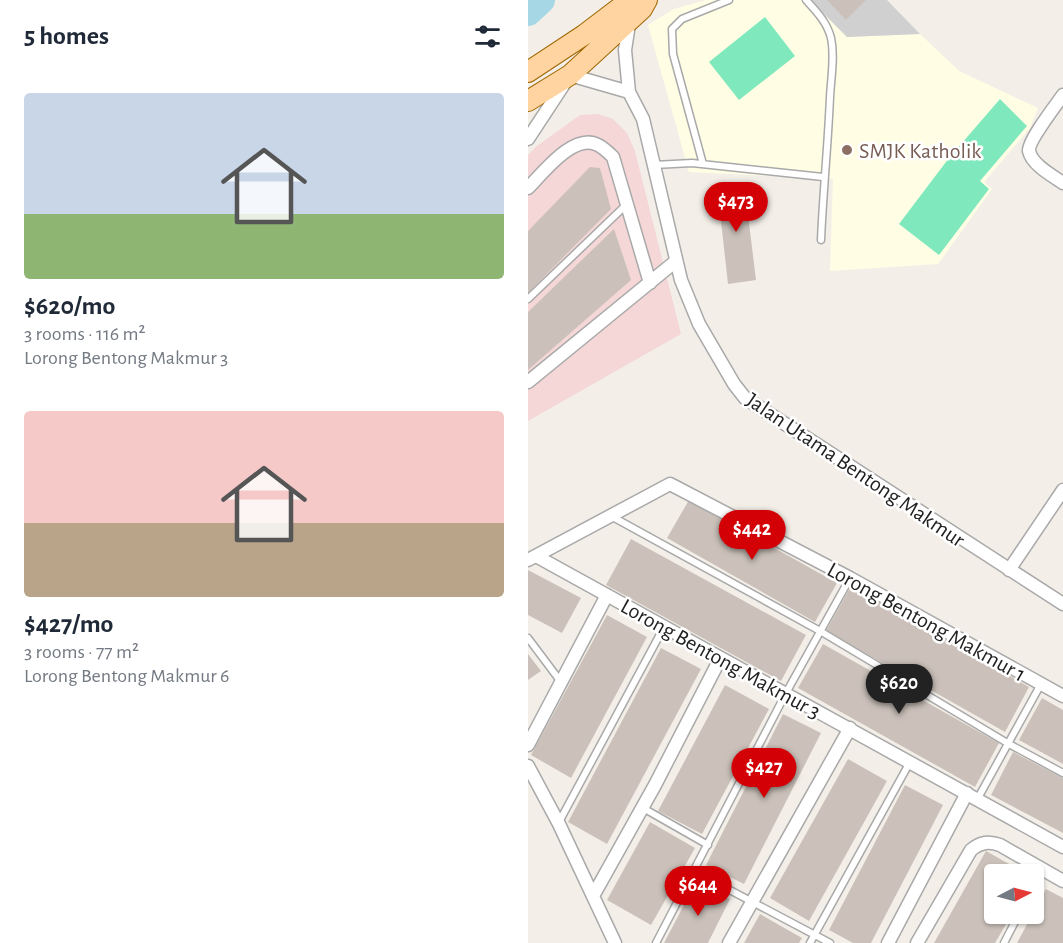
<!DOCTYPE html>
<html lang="en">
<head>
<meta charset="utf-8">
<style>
	body { margin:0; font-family:"Alegreya Sans",sans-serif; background:#f6f6f7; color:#1f2937; height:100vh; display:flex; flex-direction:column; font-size:22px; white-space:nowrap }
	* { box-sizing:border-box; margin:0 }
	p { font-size:20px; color:#747a83 }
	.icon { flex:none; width:33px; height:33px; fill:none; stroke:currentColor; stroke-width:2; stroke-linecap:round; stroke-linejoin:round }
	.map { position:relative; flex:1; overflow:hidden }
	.side { display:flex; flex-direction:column; background:#fff; width:528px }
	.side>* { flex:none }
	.needle { width:39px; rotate:84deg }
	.fabs { position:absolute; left:456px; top:864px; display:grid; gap:12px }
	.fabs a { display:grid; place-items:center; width:60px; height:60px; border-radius:6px; background:#fff; box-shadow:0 2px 4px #0004; font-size:30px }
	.price { position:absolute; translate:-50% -51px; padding:0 14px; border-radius:21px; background:#d30006; color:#fff; font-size:20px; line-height:39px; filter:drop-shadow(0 2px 3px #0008) }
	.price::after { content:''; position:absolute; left:50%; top:36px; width:18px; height:14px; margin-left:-9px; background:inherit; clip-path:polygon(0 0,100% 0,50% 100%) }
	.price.current { background:#222; color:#fff }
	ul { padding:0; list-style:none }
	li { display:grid; align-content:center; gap:12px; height:318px; padding:0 24px }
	li span { display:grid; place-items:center; height:186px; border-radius:6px; color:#555 }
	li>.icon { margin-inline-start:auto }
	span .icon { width:108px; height:108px; fill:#fffc; stroke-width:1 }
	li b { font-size:26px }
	h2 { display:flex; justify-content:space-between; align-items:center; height:72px; padding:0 24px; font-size:26px }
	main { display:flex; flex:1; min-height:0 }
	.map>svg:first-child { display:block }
	.commercial { fill:#f4d7d6 }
	.education { fill:#fffee4 }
	.religious { fill:#d0d0d0 }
	.pitch { fill:#7fe8bd }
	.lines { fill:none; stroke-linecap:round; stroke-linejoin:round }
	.river { stroke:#a5d7e4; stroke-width:28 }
	.building { fill:#cbc1ba }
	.service-casing { stroke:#a9a9a9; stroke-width:9 }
	.minor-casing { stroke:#a9a9a9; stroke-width:15 }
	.primary-casing { stroke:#9f6600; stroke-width:22 }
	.service { stroke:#fff; stroke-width:6 }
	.minor { stroke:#fff; stroke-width:12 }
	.primary { stroke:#ffd4a0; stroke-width:20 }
	.education-dot { fill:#8d6e63; stroke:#fff; stroke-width:2 }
	.labels { text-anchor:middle; stroke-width:5; stroke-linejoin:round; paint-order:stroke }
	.education-label { font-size:22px; fill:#785e54; stroke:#fff; text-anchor:start }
	.street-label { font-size:22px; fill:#222; stroke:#fff }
</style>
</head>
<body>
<main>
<section class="side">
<h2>5 homes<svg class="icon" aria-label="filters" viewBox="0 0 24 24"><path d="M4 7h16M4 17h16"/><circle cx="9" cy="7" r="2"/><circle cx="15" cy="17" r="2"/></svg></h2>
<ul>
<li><span style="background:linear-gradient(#c9d6e8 65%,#8fb573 0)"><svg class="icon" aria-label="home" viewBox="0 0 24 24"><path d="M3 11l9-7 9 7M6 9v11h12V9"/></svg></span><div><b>$620/mo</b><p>3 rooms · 116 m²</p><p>Lorong Bentong Makmur 3</p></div></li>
<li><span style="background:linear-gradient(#f6c9c9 60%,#b9a48a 0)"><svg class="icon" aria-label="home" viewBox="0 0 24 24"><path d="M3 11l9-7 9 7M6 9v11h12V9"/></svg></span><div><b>$427/mo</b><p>3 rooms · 77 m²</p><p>Lorong Bentong Makmur 6</p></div></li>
</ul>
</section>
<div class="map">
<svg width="535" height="943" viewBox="0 0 535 943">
	<rect width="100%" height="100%" fill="#f3efe8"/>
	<path class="commercial" d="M 70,114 L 85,119 L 99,133 L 107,151 L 153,334 L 0,421 L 0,155 L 9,146 L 52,115 Z"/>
	<path class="education" d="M 178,0 L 282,0 L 319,37 L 392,34 L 431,71 L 510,108 L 502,128 L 456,182 L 464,189 L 410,264 L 302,271 L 305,179 L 161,172 L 120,25 L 146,9 Z"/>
	<path class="religious" d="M 282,0 L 359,0 L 392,34 L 319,37 Z"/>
	<path class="pitch" d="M 237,17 L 267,56 L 211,100 L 181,62 Z
		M 472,99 L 499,126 L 452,181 L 461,189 L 411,255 L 371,224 L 421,158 Z"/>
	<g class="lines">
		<path class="river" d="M 0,12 L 13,0"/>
	</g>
	<path class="building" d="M 299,0 L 338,0 L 318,20 Z
		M 62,167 L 72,168 L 83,209 L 0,293 L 0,231 Z
		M 216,182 L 228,280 L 200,284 L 189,185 Z
		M 86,229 L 103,280 L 0,370 L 0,312 Z
		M 161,500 L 309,583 L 287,622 L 139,538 Z
		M 103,539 L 278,635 L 253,681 L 78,585 Z
		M 0,570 L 53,598 L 34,633 L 0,615 Z
		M 323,586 L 501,687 L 477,732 L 298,631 Z
		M 79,615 L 119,637 L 43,778 L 3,755 Z
		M 295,644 L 471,743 L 447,787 L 270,688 Z
		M 133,648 L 173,669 L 79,844 L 40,822 Z
		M 0,654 L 13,671 L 0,680 Z
		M 197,685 L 241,709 L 174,834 L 130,811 Z
		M 514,698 L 535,710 L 535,764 L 491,740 Z
		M 255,714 L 293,733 L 216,884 L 178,865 Z
		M 485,752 L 535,778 L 535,833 L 463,795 Z
		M 320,759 L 359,781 L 281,921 L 242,898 Z
		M 377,785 L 415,805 L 343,943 L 325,943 L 301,930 Z
		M 122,822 L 167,848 L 123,925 L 79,900 Z
		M 458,851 L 499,874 L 466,874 L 466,914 L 484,914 L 467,943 L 406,943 Z
		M 168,882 L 202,899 L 180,943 L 136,943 Z
		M 518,889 L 535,898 L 535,943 L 489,943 Z
		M 232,914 L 274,938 L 271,943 L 216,943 Z"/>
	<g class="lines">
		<g class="service-casing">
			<path id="service" d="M 278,0 C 288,11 299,22 303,38 C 307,56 303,78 302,97 C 300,145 295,192 293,240
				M 175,164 L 145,54 L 144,29 L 154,19 L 201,0
				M 126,165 L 164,163 L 295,177
				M 0,299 L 99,204
				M 83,516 L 292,631 L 481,744 L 535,773
				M 0,638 L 33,682
				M 450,798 L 513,684
				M 115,808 L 180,845
				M 31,822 L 136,627
				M 166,871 L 302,943
				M 506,886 L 514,869
				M 128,943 L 258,693 L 322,578
				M 282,943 L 382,762
				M 476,943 L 491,914"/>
		</g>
		<g class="minor-casing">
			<path id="minor" d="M 101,24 L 97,50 L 101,92 L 115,119 L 153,280 L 171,324 L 206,384 L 217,398 L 535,604
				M 535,95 C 528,105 500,141 501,151 C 504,165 525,176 535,183
				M 0,139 L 42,75 L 101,92
				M 0,188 C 15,173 46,132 70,145 C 76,148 81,153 85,157 L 122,283
				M 0,382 L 148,261
				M 8,556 L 535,847
				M 0,560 L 142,484 L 322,578 L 535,696
				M 481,570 L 535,490
				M 0,745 L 79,595
				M 0,766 L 31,824 L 87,943
				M 65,896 L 127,785 L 192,659
				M 201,943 L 322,728
				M 360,943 L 439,793
				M 389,943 L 443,850 C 453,842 461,841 472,845 L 535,881"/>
		</g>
		<g class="primary-casing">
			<path id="primary" d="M 0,72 L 56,35 L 102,0
				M 0,101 L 42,75 L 114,9 L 119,0"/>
		</g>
		<use href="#service" class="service"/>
		<use href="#minor" class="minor"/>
		<use href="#primary" class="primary"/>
	</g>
	<circle class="education-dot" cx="319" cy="150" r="6"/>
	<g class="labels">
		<g class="education-label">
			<text x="331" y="158">SMJK Katholik</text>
		</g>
		<g class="street-label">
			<text transform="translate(328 469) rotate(34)" y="8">Jalan Utama Bentong Makmur</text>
			<text transform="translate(399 621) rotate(29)" y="8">Lorong Bentong Makmur 1</text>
			<text transform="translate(193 658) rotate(29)" y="8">Lorong Bentong Makmur 3</text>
		</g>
	</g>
</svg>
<div class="fabs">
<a><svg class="needle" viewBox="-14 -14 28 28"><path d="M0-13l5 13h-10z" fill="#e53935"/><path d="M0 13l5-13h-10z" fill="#747a83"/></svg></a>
</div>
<b class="price" style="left:208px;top:233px">$473</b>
<b class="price" style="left:224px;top:561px">$442</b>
<b class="price current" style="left:371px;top:715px">$620</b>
<b class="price" style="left:236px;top:799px">$427</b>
<b class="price" style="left:170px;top:917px">$644</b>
</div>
</main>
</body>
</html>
